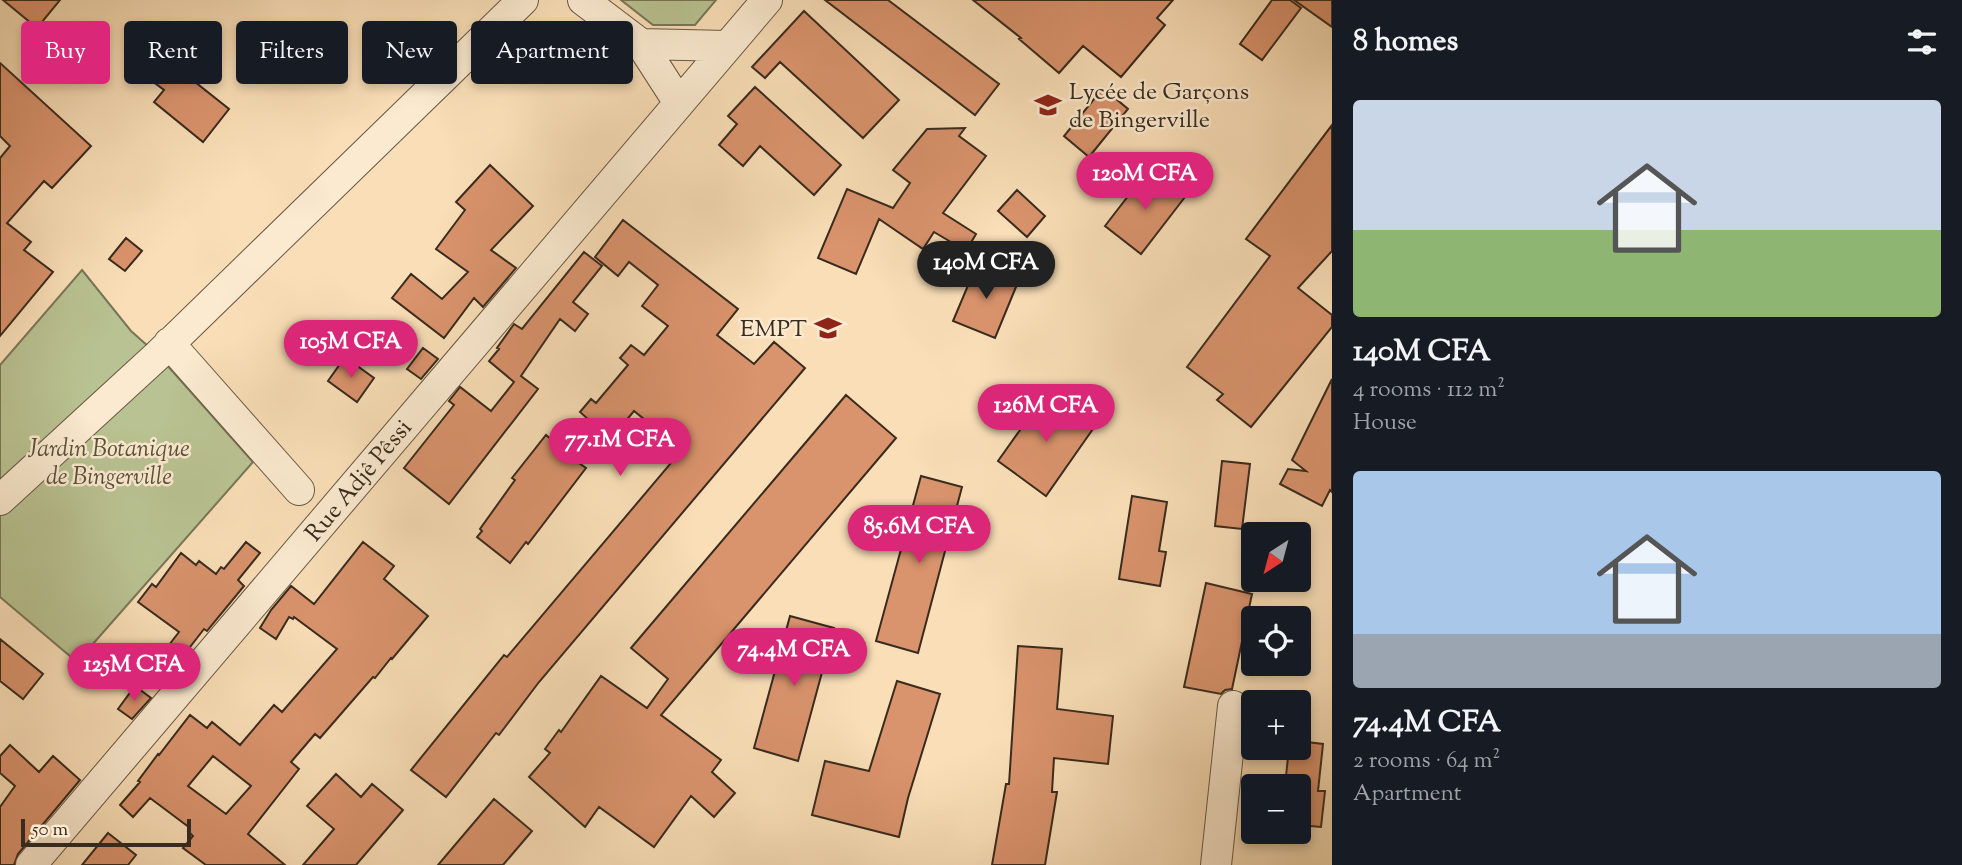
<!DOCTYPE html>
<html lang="en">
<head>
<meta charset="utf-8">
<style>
	body { margin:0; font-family:"Sorts Mill Goudy",serif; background:#20242c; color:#f1f3f6; height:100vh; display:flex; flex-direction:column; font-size:26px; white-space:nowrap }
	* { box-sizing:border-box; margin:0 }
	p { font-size:23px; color:#9ea1a6 }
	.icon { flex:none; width:38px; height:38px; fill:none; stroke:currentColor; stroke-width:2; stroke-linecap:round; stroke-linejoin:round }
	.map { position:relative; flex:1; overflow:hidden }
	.panel { display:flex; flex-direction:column; background:#171b24; width:630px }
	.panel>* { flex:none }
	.hud { position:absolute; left:21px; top:21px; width:665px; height:63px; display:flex; gap:14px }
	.needle { width:46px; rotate:216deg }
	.fabs { position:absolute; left:1241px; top:522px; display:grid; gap:14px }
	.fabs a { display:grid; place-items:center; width:70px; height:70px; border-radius:7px; background:#171b24; box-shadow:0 4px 10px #0003; font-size:35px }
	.scale { position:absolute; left:21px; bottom:18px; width:170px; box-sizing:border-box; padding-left:7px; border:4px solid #392b1e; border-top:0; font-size:19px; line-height:24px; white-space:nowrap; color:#392b1e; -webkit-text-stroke:5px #fbead0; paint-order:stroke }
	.price { position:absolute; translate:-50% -60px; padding:0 16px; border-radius:24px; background:#db2777; color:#fff; font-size:23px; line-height:46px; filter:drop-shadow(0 2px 4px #0008) }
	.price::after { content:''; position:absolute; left:50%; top:42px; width:21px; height:16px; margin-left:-10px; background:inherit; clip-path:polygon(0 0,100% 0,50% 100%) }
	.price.selected { background:#222; color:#fff }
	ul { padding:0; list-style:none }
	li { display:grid; align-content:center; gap:14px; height:371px; padding:0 21px }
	li span { display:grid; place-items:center; height:217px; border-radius:7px; color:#555 }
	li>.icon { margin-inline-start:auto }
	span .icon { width:126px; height:126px; fill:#fffc; stroke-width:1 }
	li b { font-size:30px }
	h2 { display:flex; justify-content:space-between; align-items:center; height:84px; padding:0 21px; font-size:30px }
	.tag { padding:0 24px; border-radius:7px; background:#171b24; box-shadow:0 4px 10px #0003; font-size:24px; line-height:63px }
	.tag.selected { background:#db2777; color:#fff }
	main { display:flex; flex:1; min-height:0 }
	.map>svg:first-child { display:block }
	.green { fill:#b9c292; stroke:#797658; stroke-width:2 }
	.building { fill:#d9936d; stroke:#392b1e; stroke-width:2; fill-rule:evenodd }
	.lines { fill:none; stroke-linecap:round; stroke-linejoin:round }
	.minor-casing { stroke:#695844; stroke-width:32 }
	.minor { stroke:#fbead0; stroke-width:30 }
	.labels { text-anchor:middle; stroke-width:5; stroke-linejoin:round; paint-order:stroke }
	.poi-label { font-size:24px; fill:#392b1e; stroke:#fbead0; text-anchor:start }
	.park-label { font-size:24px; font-style:italic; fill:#59513b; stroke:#fbead0 }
	.street-label { font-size:24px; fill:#392b1e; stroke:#fbead0 }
</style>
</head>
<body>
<main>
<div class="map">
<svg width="1332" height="865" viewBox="0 0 1332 865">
	<rect width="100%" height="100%" fill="#f9deb7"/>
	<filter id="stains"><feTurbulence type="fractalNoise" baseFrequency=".00286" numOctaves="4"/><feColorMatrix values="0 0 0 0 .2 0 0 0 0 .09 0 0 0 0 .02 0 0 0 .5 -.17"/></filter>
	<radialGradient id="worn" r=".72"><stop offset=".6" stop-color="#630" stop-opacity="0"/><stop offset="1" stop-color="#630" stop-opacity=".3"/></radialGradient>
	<path class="green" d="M 621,0 L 716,0 L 695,25 L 653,25 Z
		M 82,270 L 131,331 L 158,355 L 253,462 L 77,662 L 0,597 L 0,365 Z"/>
	<path class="building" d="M 3,0 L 60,0 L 37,28 Z
		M 825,0 L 888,0 L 999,84 L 975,115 Z
		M 973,0 L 1173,0 L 1157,18 L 1165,25 L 1121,77 L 1083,46 L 1059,73 L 1019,39 L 1021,38 Z
		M 1272,0 L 1290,0 L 1301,8 L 1262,60 L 1240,44 Z
		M 1294,0 L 1332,0 L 1332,27 Z
		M 804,11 L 899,100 L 863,138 L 780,62 L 765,78 L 752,67 Z
		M 154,38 L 190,67 L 185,74 L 229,109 L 203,142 L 154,102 L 164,90 L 132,66 Z
		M 0,63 L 91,146 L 52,188 L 44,181 L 7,223 L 31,242 L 24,250 L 53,272 L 0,336 L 0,158 L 10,146 L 0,136 Z
		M 755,87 L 841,165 L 814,195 L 760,146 L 743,166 L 719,145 L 737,124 L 728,116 Z
		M 1103,88 L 1128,109 L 1089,157 L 1064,136 Z
		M 1332,125 L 1332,251 L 1298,288 L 1332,315 L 1332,327 L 1251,427 L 1217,400 L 1223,394 L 1187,367 L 1270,256 L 1246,239 Z
		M 965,128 L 959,136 L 986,156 L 943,213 L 976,234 L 966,251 L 934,232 L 923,249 L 879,219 L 856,274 L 818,258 L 847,189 L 893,208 L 910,183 L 893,170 L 927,129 Z
		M 490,165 L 533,206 L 491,250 L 516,268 L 483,307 L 474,298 L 444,338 L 392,298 L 411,274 L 442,299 L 468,272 L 436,249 L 465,210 L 456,202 Z
		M 1149,169 L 1185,197 L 1141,254 L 1105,226 Z
		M 1017,190 L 1045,216 L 1027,237 L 998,211 Z
		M 623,220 L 738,309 L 717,335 L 754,364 L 774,342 L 805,368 L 539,682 L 499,735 L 496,733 L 446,797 L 411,770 L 504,655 L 507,657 L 682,450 L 634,411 L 611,439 L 605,433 L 579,463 L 586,468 L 528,544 L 526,542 L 510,563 L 477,537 L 482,531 L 480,529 L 515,480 L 512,478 L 546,435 L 564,450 L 589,420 L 580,412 L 591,399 L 596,403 L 628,365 L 620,358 L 631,345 L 644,355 L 668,326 L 642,306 L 658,285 L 629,262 L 618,276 L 595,257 Z
		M 126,238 L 142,251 L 125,271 L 109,259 Z
		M 584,252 L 602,266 L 573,302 L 588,314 L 575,331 L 560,319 L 521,376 L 538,389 L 449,504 L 404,468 L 454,405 L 449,401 L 460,387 L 491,411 L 514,382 L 489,361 L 499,349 L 497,348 L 514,324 L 522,329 Z
		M 977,264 L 1018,282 L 995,338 L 953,321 Z
		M 423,348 L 438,359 L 421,379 L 407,369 Z
		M 345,357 L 374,378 L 357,402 L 328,381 Z
		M 1332,379 L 1332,492 L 1330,490 L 1322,506 L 1280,484 L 1288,469 L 1306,471 L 1292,460 Z
		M 1047,392 L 1095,426 L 1046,496 L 998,461 Z
		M 846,395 L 896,438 L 661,715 L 721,760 L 712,772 L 735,793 L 714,817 L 691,796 L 654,847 L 599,807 L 585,827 L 529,777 L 550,753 L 545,749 L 559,730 L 561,732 L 601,676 L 647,708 L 668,679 L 631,648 Z
		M 1222,461 L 1250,464 L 1242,529 L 1215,526 Z
		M 921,476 L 962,487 L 918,653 L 876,641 Z
		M 1132,496 L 1167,502 L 1159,551 L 1166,552 L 1160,586 L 1119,579 Z
		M 246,542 L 260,553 L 238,580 L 244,586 L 207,631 L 204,629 L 176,665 L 162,654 L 179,632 L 138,602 L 152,584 L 156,587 L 181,553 L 196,565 L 199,561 L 216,574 L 221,567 L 224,569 Z
		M 363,542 L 394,566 L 384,579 L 428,616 L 392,659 L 391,658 L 375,678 L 373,677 L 320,738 L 315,734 L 291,762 L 299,769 L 248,834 L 285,865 L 206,865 L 183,848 L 193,836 L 188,831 L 190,828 L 150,798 L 133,817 L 120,805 L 140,782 L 138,781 L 158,754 L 159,755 L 190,715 L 207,728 L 212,722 L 240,745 L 274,705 L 282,712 L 337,649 L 294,617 L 293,619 L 289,617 L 276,639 L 260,628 L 271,610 L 291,586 L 314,604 ZM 213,756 L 251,786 L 226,814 L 188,786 Z
		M 1206,583 L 1252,594 L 1232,689 L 1225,690 L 1221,694 L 1184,687 Z
		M 790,616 L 834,628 L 798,761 L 754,748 Z
		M 0,639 L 43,674 L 23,699 L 0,681 Z
		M 1018,646 L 1062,649 L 1057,709 L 1113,716 L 1108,764 L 1054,758 L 1052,792 L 1057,792 L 1045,865 L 992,865 L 1006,784 L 1009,784 Z
		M 897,681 L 940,694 L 908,798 L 899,837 L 812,815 L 825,761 L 869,771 Z
		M 135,686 L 151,698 L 132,719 L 118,709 Z
		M 1298,741 L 1323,744 L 1318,791 L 1325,791 L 1321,827 L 1298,825 L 1298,786 L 1285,786 L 1289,747 L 1298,747 Z
		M 10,745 L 39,772 L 53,756 L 80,780 L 18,854 L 14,865 L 0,865 L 0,807 L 15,786 L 0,773 L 0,756 Z
		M 336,774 L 361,797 L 372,784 L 403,810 L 356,865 L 303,865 L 334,829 L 307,806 Z
		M 494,799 L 532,831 L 503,865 L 438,865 Z
		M 108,833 L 136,855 L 128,865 L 82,865 Z"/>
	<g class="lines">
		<g class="minor-casing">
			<path id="minor" d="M 583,0 L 641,44 L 679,103
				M 641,44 L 727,46
				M 169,343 L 299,490
				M 0,500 L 158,355 L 523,0
				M 31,865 L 767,0
				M 1216,865 L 1233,706"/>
		</g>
		<use href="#minor" class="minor"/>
	</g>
	<defs>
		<g id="school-bare" transform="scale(2.1)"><path d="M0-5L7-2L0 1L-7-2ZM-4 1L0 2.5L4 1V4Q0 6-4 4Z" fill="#8f2418" stroke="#fbead0" stroke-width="2.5" paint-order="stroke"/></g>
	</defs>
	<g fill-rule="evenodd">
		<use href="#school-bare" x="1048" y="105"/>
		<use href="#school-bare" x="828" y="328"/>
	</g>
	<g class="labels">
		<g class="poi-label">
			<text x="1069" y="99">Lycée de Garçons<tspan x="1069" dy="28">de Bingerville</tspan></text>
			<text x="807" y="336" text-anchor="end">EMPT</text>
		</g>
		<g class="park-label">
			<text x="109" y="456">Jardin Botanique<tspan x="109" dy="28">de Bingerville</tspan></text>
		</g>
		<g class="street-label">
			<text transform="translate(358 480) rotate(-50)" y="8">Rue Adjê Pêssi</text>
		</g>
	</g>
	<rect width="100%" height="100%" filter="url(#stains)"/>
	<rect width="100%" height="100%" fill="url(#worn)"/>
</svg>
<div class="fabs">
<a><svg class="needle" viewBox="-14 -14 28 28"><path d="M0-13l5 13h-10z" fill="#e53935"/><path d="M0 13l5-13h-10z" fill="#9ea1a6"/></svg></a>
<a><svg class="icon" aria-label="locate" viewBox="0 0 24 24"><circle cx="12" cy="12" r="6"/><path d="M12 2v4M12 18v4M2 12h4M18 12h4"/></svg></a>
<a>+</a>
<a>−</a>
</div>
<div class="scale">50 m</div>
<b class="price" style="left:1145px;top:212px">120M CFA</b>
<b class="price selected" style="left:986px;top:301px">140M CFA</b>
<b class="price" style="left:351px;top:380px">105M CFA</b>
<b class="price" style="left:1046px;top:444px">126M CFA</b>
<b class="price" style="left:620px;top:478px">77.1M CFA</b>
<b class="price" style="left:919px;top:565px">85.6M CFA</b>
<b class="price" style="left:794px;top:688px">74.4M CFA</b>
<b class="price" style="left:134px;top:703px">125M CFA</b>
<div class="hud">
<a class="tag selected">Buy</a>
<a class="tag">Rent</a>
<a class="tag">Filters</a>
<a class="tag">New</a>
<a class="tag">Apartment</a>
</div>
</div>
<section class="panel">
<h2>8 homes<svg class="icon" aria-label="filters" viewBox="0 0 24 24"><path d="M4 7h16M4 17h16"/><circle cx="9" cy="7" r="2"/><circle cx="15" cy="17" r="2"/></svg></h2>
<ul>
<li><span style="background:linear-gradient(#c9d6e8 60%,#8fb573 0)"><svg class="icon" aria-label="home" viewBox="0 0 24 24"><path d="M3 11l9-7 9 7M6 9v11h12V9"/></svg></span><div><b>140M CFA</b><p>4 rooms · 112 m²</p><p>House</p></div></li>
<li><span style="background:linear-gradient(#a9c7e8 75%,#9aa5b1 0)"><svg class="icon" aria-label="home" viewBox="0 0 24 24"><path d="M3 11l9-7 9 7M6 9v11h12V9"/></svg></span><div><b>74.4M CFA</b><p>2 rooms · 64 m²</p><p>Apartment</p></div></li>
</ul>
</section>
</main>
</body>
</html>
